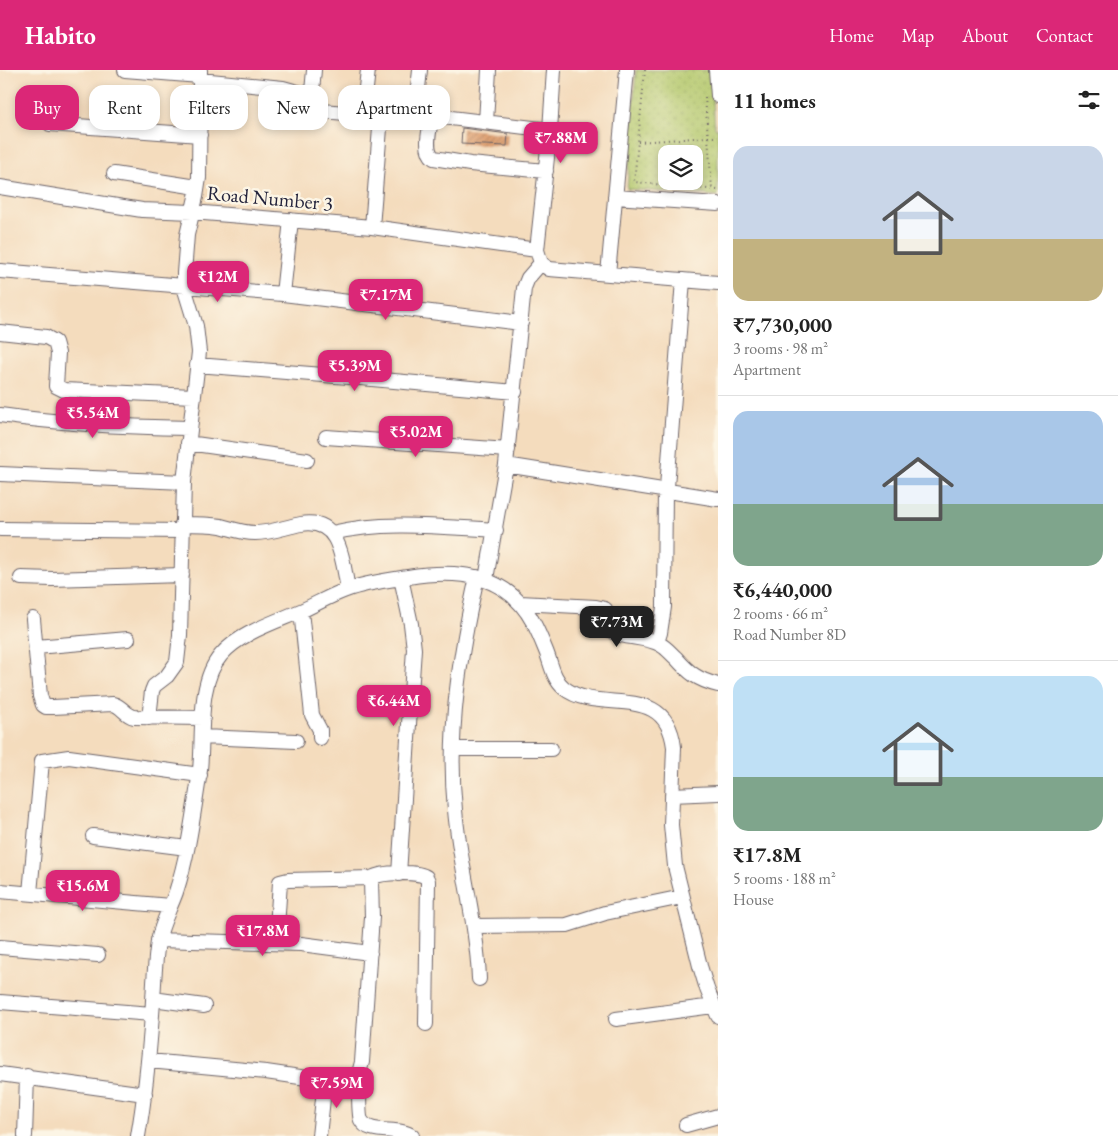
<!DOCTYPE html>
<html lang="en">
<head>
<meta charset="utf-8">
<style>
	body { margin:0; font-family:"EB Garamond",serif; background:#f6f6f6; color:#222; height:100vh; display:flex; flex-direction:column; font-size:19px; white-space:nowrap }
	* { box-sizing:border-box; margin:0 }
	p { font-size:16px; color:#767676 }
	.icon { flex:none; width:28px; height:28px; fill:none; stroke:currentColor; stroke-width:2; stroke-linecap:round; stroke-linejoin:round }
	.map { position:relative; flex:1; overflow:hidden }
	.sheet { display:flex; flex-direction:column; background:#fff; width:400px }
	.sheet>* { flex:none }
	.banner { position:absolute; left:15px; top:15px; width:475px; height:45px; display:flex; gap:10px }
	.fabs { position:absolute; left:658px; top:75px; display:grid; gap:10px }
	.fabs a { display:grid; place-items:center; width:45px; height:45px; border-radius:10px; background:#fff; box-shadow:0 2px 8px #0003; font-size:25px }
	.price { position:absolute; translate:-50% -42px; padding:0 11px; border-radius:10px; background:#db2777; color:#fff; font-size:16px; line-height:32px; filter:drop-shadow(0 1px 2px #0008) }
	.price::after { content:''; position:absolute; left:50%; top:30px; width:15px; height:11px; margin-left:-8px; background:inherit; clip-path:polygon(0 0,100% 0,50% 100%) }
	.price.active { background:#222; color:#fff }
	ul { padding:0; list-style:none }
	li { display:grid; align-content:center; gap:10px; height:265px; padding:0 15px }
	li+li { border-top:1px solid #e0e0e0 }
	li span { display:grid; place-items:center; height:155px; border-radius:15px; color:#555 }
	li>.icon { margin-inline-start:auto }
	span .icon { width:90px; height:90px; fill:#fffc; stroke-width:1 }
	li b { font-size:21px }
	h2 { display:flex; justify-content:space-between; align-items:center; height:60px; padding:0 15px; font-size:21px }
	.tag { padding:0 18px; border-radius:15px; background:#fff; box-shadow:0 2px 8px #0003; font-size:18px; line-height:45px }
	.tag.active { background:#db2777; color:#fff }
	header { display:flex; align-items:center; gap:30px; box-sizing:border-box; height:70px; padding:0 25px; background:#db2777; color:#fff }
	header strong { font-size:24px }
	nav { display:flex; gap:28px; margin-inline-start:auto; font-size:18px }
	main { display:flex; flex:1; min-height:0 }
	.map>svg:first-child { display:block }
	.park { fill:url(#park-dots); stroke:#6a7554; fill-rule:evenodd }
	.building { fill:url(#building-hatch) }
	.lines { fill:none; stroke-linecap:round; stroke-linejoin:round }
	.minor-casing { stroke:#6c6368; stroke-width:16 }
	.path { stroke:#6c6368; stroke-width:2; stroke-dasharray:1 4; stroke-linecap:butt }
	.minor { stroke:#fff; stroke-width:14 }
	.labels { text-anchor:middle; stroke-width:5; stroke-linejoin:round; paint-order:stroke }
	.street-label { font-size:20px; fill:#22223b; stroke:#fcf5e5 }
</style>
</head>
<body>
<header>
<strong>Habito</strong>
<nav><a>Home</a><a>Map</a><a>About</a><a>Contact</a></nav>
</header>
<main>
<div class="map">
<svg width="718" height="1066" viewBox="0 0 718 1066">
	<defs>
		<pattern id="park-dots" width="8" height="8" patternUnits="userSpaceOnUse" patternTransform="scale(1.25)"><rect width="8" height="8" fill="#b3c86c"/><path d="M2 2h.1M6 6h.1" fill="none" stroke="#9aac5e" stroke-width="1.8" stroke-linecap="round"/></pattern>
		<pattern id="building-hatch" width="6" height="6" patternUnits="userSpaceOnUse" patternTransform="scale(1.25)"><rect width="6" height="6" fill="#db9664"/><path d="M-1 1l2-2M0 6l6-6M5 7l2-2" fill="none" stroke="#b17a54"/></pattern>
	</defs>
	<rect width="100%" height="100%" fill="#fcf5e5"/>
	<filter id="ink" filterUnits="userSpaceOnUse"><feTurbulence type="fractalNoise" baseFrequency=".02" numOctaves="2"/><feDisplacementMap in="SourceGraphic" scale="10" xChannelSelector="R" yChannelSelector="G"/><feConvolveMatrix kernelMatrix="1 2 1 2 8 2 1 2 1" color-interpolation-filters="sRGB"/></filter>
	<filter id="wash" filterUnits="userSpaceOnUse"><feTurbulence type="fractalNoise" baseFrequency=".0096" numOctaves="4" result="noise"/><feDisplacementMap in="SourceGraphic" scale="20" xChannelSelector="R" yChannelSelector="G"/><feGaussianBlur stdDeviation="1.12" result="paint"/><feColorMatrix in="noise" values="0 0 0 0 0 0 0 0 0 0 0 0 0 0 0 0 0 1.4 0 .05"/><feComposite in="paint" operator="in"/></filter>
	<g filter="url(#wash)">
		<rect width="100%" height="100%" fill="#f4dcbd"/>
		<path class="park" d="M 636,0 L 711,0 L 715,58 L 718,58 L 718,126 L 627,119 ZM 666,84 L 694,84 L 694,111 L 666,111 Z"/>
		<g id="blocks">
			<path class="building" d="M 462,58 L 508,64 L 507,76 L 461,74 Z"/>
		</g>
	</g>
	<g filter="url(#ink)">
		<use href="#blocks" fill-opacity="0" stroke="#6c6368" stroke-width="1"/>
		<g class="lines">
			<g class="minor-casing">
				<path id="minor" d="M 125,0 L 200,6
					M 314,0 C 313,15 308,32 322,41 L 381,46 L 426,45
					M 420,0 C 419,14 413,36 426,45 L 550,60
					M 554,0 L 550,60 L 537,180 L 541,193 L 549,199 L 718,213
					M 716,0 L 718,26
					M 200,10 L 283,18 L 312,26
					M 363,45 L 368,0
					M 432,46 C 430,58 423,80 434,88 L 470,94 L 546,101
					M 486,52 L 489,0
					M 50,54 L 200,65
					M 114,104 L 197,117
					M 0,117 L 142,140 L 192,142 L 372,157 L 537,180
					M 615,127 L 718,134
					M 372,157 L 381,46
					M 0,201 L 283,224 L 521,253
					M 608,204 L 627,0
					M 283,224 L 291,150
					M 0,262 L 46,267 L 55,272 L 58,283 L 56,316 L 64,320 L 193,326
					M 197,295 L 361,308 L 515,322
					M 0,345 C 63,354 126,357 189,358
					M 326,367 L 508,380
					M 188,373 L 307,390
					M 506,395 L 718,429
					M 0,404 L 184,412
					M 182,454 C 195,454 208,454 221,456 C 232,459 243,463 255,463 C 271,463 285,457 301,454 C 341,447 342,490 348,519
					M 0,459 L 182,461
					M 332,463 C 385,450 442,457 496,460
					M 477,507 C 460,583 447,662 455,740 C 460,797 477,852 479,909
					M 21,508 L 52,509 L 182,505
					M 486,509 L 506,395 L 524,218 L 528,208 L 541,193
					M 520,533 L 596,537 L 605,539 C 609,545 606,556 612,561 C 622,569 648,566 661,575 C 667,578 671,584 676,588 C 689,603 698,610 718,615
					M 301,541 L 312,645 L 320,660 L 320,668
					M 33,549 L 40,626 L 43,635 L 46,637 L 53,637 L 113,634 C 122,636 125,645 134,647 L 203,648
					M 657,572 L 660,563 L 664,537 L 665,420 L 667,417 L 683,210
					M 36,577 L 128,569
					M 149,648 L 152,621 L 154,616 L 167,606 L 177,592 L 180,565 L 184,412 L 199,282 L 196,256 L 184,217 L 184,203 L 187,165 L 196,127 L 199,108 L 200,0
					M 202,667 L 296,671
					M 453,679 L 551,679
					M 672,725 L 718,723
					M 93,766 L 187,778
					M 399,804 L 414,579 L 411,554 L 401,508
					M 0,821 L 170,836
					M 30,823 L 42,691 L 69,687 L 200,705
					M 475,856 L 567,855 L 605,843 L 682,827
					M 158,870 L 301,874 L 370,883
					M 276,873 L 280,812 L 288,810 L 372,808
					M 0,877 L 98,885
					M 153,929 L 204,936
					M 0,932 L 152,944
					M 616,949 L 713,936
					M 149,991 L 266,1002 L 341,1013 L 353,1011 L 358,1007 L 362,992 L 372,847 L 371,811 L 372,808 C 381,802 418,801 426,807 L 428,811 L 426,954
					M 0,1004 L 145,1024
					M 358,1007 C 360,1017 358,1044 361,1050 C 369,1066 399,1056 412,1066
					M 686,1055 L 718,1046
					M 25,1066 L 27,1006
					M 138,1066 C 145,1026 149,986 152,945 C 154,921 154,896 158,872 C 161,854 170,839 176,822 C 188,786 193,746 199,708 C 205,672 195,615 221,585 C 239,563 278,551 303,540 C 318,533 332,525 346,520 C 364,513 389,510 408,507 C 457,499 507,503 533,552 C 538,561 542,571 546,581 C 551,593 553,609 564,618 C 599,646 666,610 674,677 L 671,755 L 675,796 L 700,896 L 707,919 L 718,946
					M 319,1066 L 325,1010"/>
			</g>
			<path class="path" d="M 645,0 L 634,112 L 718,120
				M 705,27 L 708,67 L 718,67
				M 638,72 L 708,67 L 712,119"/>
			<use href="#minor" class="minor"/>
		</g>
	</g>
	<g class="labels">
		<g class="street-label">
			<text transform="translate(270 128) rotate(5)" y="7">Road Number 3</text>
		</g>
	</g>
</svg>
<div class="fabs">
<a><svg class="icon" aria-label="layers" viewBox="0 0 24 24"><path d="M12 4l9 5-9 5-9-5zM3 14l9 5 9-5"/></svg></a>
</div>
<b class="price" style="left:561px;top:94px">₹7.88M</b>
<b class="price" style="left:218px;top:233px">₹12M</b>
<b class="price" style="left:386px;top:251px">₹7.17M</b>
<b class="price" style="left:355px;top:322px">₹5.39M</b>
<b class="price" style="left:93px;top:369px">₹5.54M</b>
<b class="price" style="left:416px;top:388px">₹5.02M</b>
<b class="price active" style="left:617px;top:578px">₹7.73M</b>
<b class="price" style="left:394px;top:657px">₹6.44M</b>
<b class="price" style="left:83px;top:842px">₹15.6M</b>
<b class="price" style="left:263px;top:887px">₹17.8M</b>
<b class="price" style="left:337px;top:1039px">₹7.59M</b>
<div class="banner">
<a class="tag active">Buy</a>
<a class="tag">Rent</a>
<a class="tag">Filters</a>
<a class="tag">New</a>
<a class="tag">Apartment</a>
</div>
</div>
<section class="sheet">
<h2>11 homes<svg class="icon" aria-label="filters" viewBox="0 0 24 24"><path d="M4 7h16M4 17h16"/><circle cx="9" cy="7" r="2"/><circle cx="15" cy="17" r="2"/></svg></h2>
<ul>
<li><span style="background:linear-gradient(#c9d6e8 60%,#c2b280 0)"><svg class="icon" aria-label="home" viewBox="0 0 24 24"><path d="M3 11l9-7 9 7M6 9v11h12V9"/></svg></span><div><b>₹7,730,000</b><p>3 rooms · 98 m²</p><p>Apartment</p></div></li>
<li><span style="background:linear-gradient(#a9c7e8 60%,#7fa58c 0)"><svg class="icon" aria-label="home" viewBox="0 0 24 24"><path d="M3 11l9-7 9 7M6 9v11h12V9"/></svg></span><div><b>₹6,440,000</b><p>2 rooms · 66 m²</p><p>Road Number 8D</p></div></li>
<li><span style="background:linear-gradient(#bfe0f5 65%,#7fa58c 0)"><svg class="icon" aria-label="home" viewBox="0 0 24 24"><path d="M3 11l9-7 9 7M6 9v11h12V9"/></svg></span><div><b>₹17.8M</b><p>5 rooms · 188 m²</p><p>House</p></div></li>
</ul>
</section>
</main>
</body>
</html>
